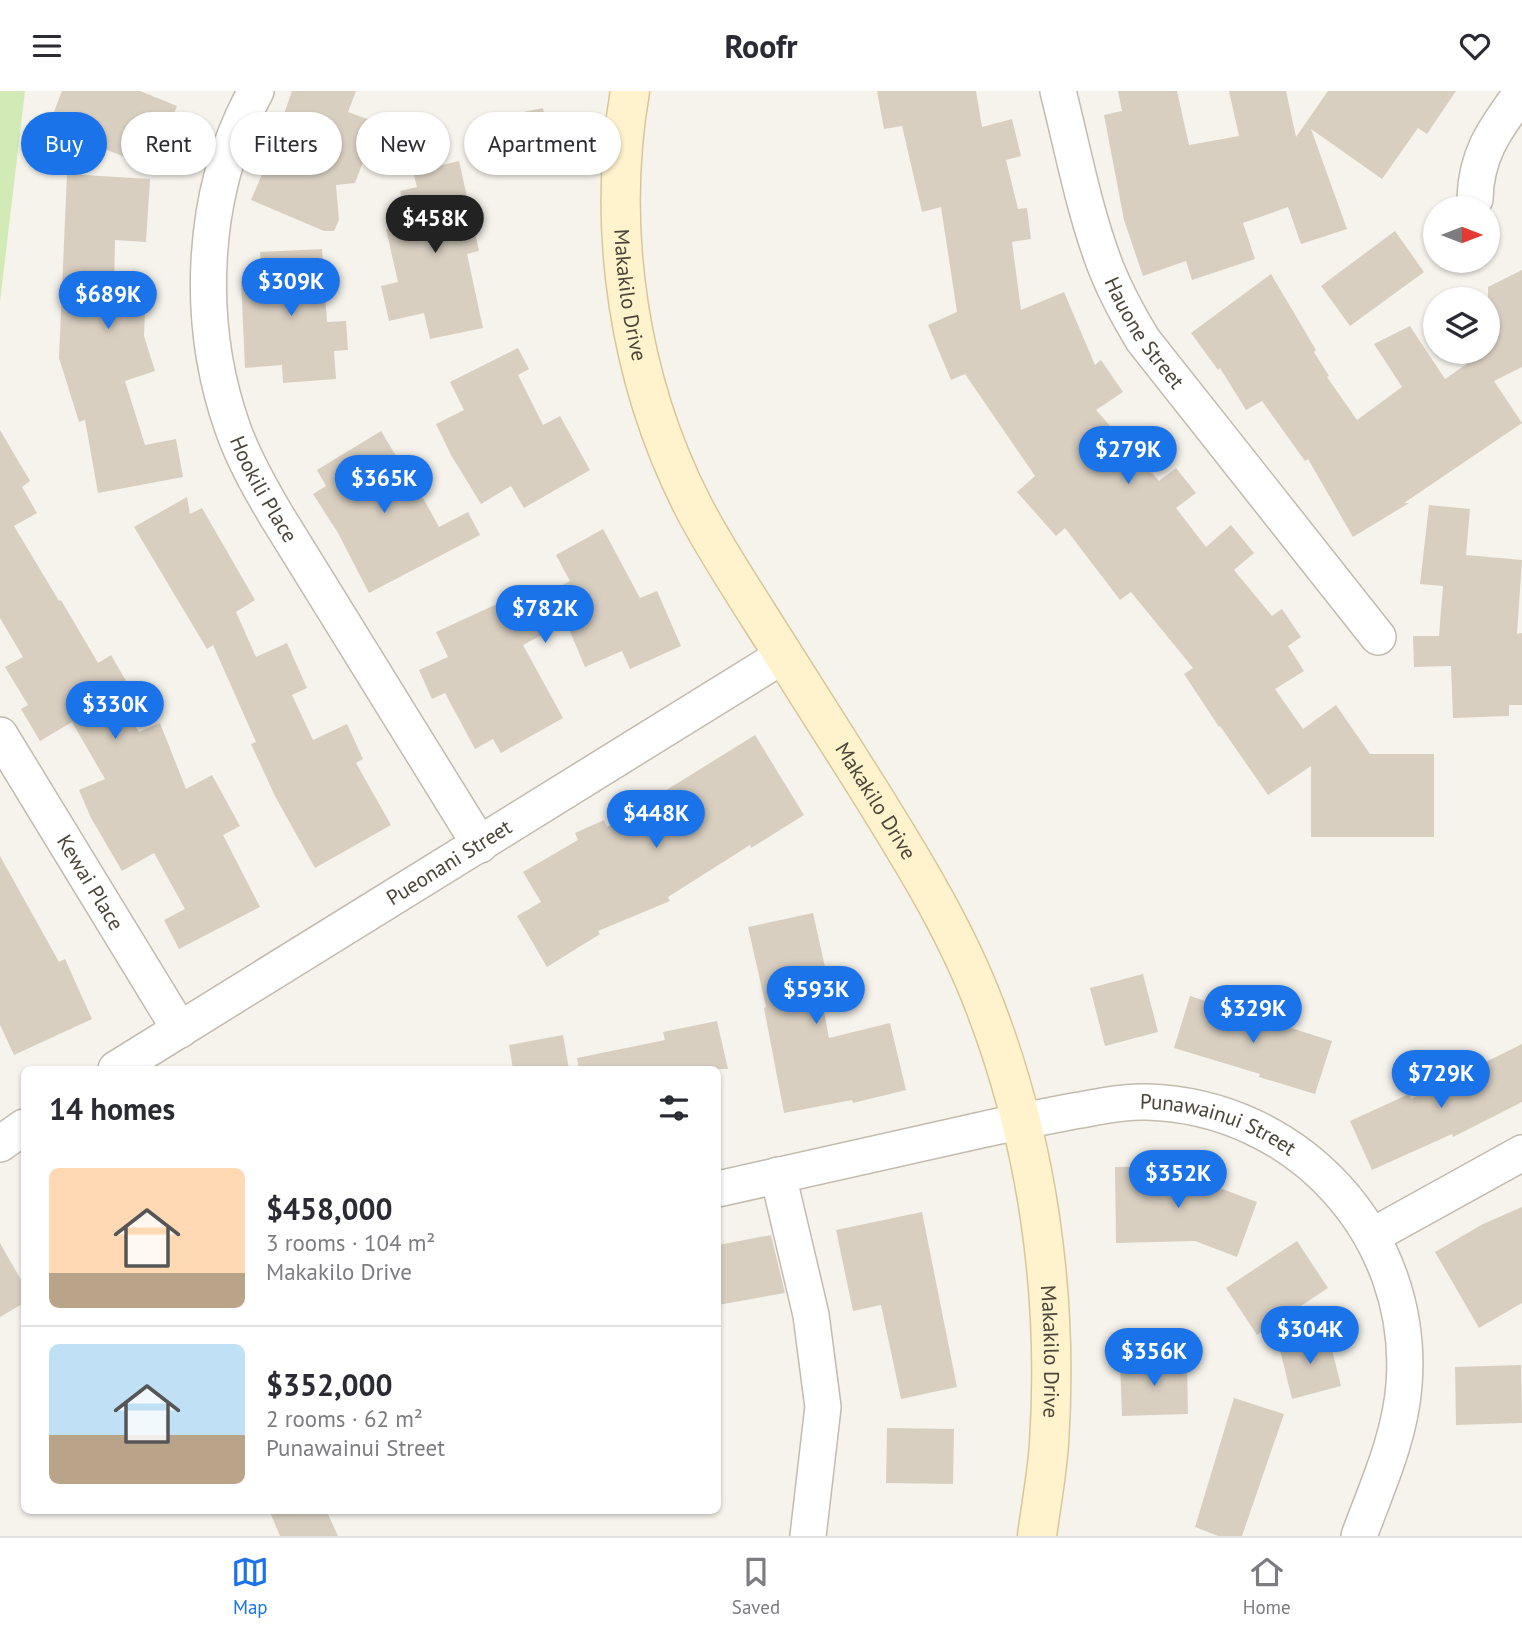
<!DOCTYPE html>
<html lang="en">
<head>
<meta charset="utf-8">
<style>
	body { margin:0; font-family:"PT Sans",sans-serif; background:#f2f2f3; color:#2b2b33; height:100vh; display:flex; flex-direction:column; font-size:26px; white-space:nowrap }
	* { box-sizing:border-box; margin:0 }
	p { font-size:23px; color:#7c7c81 }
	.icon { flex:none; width:38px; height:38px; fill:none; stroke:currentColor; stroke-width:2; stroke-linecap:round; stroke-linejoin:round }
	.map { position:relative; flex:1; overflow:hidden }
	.sheet { position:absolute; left:21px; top:975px; width:700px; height:448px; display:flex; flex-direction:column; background:#fff; border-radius:10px; box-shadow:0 2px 5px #0004 }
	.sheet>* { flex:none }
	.guide { position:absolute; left:21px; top:21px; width:700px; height:63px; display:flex; gap:14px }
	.needle { width:46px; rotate:90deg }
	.fabs { position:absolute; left:1423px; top:105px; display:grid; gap:14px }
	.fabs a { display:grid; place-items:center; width:77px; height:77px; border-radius:50%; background:#fff; box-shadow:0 2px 5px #0004; font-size:35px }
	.price { position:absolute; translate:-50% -60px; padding:0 16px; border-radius:24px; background:#1a73e8; color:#fff; font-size:23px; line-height:46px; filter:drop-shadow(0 2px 4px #0008) }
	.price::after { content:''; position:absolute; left:50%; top:42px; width:21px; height:16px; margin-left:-10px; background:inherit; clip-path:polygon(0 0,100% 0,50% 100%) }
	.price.on { background:#222; color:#fff }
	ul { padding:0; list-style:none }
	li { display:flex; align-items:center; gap:21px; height:175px; padding:0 28px }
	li+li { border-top:2px solid #e1e1e2 }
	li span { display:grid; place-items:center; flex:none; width:196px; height:140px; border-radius:10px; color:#555 }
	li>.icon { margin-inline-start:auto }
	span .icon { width:84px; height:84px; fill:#fffc; stroke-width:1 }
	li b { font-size:30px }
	h2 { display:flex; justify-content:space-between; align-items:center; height:84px; padding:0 28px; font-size:30px }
	.chip { padding:0 24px; border-radius:32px; background:#fff; box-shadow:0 2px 5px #0004; font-size:24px; line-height:63px }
	.chip.on { background:#1a73e8; color:#fff }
	header { display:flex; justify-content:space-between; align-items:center; height:91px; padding:0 28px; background:#fff; font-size:32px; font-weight:700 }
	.tabs { display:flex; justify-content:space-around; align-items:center; height:98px; border-top:2px solid #e1e1e2; background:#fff; font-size:19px; color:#7c7c81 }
	.tabs a { display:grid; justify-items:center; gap:4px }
	.tabs .on { color:#1a73e8 }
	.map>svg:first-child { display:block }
	.green { fill:#d2eab5 }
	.building { fill:#d8cfc1 }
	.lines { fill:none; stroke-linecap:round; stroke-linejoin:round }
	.street-casing { stroke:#c2bbae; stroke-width:38 }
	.secondary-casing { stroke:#d6c79b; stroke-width:41 }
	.street { stroke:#fff; stroke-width:35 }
	.secondary { stroke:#fff3cd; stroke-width:38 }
	.labels { text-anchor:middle; stroke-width:5; stroke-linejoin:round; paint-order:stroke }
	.street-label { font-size:21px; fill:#4b4439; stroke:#fff }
</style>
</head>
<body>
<header><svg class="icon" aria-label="menu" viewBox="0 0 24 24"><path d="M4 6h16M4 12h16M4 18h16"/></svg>Roofr<svg class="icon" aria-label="heart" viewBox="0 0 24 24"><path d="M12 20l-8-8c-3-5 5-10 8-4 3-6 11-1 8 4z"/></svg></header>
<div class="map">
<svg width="1522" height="1445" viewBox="0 0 1522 1445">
	<rect width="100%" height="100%" fill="#f6f3ec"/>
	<path class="green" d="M 0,0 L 25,0 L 0,211 Z"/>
	<path class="building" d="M 62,0 L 140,0 L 177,15 L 153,77 L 48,36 Z
		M 292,0 L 356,0 L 348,21 L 378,32 L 355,92 L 336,94 L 339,129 L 334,140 L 324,140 L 251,109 L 279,44 L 277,43 Z
		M 877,0 L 976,0 L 982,36 L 1012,28 L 1021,65 L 1006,69 L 1018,118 L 1027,117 L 1031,148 L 1012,151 L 1021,219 L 1064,201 L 1095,274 L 1101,269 L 1123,301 L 1096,319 L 1159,390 L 1176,377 L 1196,402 L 1176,417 L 1206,456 L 1231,434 L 1254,462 L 1234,479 L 1272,525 L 1282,518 L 1301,546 L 1288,555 L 1304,580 L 1275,598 L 1303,638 L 1336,614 L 1370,663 L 1434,663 L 1434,746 L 1311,746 L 1311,675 L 1268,704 L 1220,635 L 1219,636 L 1184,583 L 1193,577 L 1131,501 L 1120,509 L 1065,437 L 1056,445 L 1017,401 L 1035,385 L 965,283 L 951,289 L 928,234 L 957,221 L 941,116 L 922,121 L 902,35 L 884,38 Z
		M 1118,0 L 1177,0 L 1189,54 L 1239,45 L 1229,0 L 1286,0 L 1296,46 L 1328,0 L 1456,0 L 1427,43 L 1418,37 L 1382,88 L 1311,38 L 1347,138 L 1301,153 L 1288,116 L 1243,132 L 1255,168 L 1192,189 L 1186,170 L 1143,185 L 1124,129 L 1104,24 L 1122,20 Z
		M 543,17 L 553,67 L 518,74 L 508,24 Z
		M 459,70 L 479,160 L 467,163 L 483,237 L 430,248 L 424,222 L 389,230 L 381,195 L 398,191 L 386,138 L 408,133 L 400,100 L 417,96 L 413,81 Z
		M 67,83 L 150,88 L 146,151 L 115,149 L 114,197 L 146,198 L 144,245 L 155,280 L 125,290 L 145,354 L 176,348 L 183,386 L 98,402 L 85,329 L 79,331 L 59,267 Z
		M 1395,140 L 1424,181 L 1350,235 L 1321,195 Z
		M 322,158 L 327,231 L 346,230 L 348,259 L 334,260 L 336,288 L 283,292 L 282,274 L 245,277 L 241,190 L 262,189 L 260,161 Z
		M 1522,179 L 1522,276 L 1494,290 L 1522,332 L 1404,412 L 1409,412 L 1353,446 L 1308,368 L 1305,370 L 1262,310 L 1246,319 L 1220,277 L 1218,279 L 1191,242 L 1271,183 L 1316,259 L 1314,261 L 1329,285 L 1327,286 L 1357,329 L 1402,296 L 1374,253 L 1410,235 L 1445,288 L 1484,261 L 1488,261 L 1488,196 Z
		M 518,257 L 529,278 L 518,284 L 543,334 L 560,325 L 590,379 L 524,417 L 511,395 L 481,413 L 451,364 L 436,333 L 464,319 L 450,291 Z
		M 0,339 L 30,390 L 22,396 L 37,422 L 14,435 L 59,510 L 61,509 L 98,572 L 111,564 L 126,590 L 113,598 L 139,641 L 160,632 L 186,698 L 212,684 L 240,735 L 223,744 L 260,816 L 179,858 L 164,829 L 185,818 L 154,762 L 122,780 L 91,727 L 79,699 L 105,688 L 72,631 L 40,650 L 21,618 L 28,614 L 5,576 L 23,566 L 0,527 Z
		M 381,340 L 422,408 L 423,407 L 439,436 L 468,421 L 480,444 L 369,502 L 338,442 L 313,403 L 326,395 L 317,379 Z
		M 187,406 L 190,423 L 202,417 L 255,509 L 236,521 L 256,566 L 287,552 L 307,597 L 292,604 L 313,649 L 347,633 L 363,668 L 356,672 L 391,734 L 315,777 L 275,705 L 251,653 L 256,651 L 213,554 L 207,558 L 134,436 Z
		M 1429,414 L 1470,418 L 1466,464 L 1522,469 L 1517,543 L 1522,542 L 1522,614 L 1509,614 L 1509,625 L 1453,627 L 1451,575 L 1414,576 L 1413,545 L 1439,545 L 1443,495 L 1420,493 Z
		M 603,438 L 640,507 L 657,500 L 681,555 L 630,578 L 622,560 L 585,576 L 566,531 L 523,554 L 563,627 L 501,662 L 493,648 L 475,658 L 445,602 L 432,608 L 419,579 L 448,566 L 436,541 L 497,513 L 503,526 L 570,490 L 556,464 Z
		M 755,644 L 804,724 L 751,757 L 750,754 L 668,806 L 670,810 L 598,840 L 600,843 L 547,876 L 517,825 L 541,811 L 523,781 L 578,749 L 575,742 L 604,729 L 607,736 Z
		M 0,765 L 59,871 L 65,868 L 92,928 L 14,964 L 0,934 Z
		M 813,822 L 825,876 L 816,878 L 829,947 L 890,932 L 906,999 L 853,1012 L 852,1009 L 784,1022 L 764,917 L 766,916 L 748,836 Z
		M 1143,883 L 1158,941 L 1105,955 L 1090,897 Z
		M 1190,905 L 1332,950 L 1315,1003 L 1259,986 L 1260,983 L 1174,957 Z
		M 717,930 L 728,978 L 579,978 L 577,967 L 665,949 L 663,941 Z
		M 563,944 L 569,978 L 513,978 L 509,954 Z
		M 1522,953 L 1522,1011 L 1453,1046 L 1452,1043 L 1372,1079 L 1350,1030 L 1409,1003 L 1411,1008 Z
		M 1171,1075 L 1171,1079 L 1257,1111 L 1237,1166 L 1195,1150 L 1116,1152 L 1115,1076 Z
		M 1522,1116 L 1522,1212 L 1479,1237 L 1435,1161 L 1483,1133 Z
		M 922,1121 L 957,1296 L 901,1308 L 881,1214 L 853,1220 L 836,1139 Z
		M 771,1144 L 785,1202 L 718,1214 L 718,1154 Z
		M 1297,1150 L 1328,1197 L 1257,1244 L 1226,1197 Z
		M 0,1152 L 24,1194 L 24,1212 L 0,1226 Z
		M 1328,1242 L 1341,1295 L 1292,1308 L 1279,1255 Z
		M 1187,1269 L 1188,1323 L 1122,1325 L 1120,1271 Z
		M 1521,1274 L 1522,1332 L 1456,1334 L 1455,1276 Z
		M 1234,1307 L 1284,1323 L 1242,1445 L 1218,1445 L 1195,1436 Z
		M 887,1337 L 954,1338 L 953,1393 L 886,1392 Z
		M 269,1419 L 326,1419 L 338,1445 L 280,1445 Z"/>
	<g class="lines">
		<g class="street-casing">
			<g id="street">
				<path id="s1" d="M 256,0 C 200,100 195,231 233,338 C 244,369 260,397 276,424 L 480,754"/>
				<path id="s2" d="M 1058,0 C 1073,59 1084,120 1106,177 C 1116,202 1129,226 1143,249 L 1378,546"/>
				<path d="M 1475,108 C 1476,62 1496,37 1522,1"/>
				<path id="s3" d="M 0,644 L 180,939"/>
				<path id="s4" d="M 116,978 L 784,564"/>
				<path d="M 0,1053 L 24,1036"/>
				<path d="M 778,1084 L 811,1224 L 823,1316 L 808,1445"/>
				<path id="s5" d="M 718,1098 C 805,1079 893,1059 981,1039 C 1012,1032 1043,1026 1074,1020 C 1098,1016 1122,1010 1147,1011 C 1297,1015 1416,1143 1404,1294 C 1400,1347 1377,1396 1359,1445"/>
				<path d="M 1372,1145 L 1522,1062"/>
			</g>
		</g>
		<g class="secondary-casing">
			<g id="secondary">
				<path id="s6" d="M 630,0 C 606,139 629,290 693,415 C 712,452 735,487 757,522 C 794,581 832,640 869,699 C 910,765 951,831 980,903 C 1037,1045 1059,1201 1049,1353 C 1047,1383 1041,1414 1037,1445"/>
			</g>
		</g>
		<use href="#street" class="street"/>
		<use href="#secondary" class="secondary"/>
	</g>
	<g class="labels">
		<g class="street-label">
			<text dy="7" stroke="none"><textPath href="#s6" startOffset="205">Makakilo Drive</textPath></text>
			<text dy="7" stroke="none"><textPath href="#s2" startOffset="259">Hauone Street</textPath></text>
			<text dy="7" stroke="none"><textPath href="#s1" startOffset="416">Hookili Place</textPath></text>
			<text dy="7" stroke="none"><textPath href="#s6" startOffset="774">Makakilo Drive</textPath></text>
			<text dy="7" stroke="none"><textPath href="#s4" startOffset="392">Pueonani Street</textPath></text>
			<text dy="7" stroke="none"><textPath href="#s3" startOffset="173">Kewai Place</textPath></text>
			<text dy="7" stroke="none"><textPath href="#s5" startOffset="513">Punawainui Street</textPath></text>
			<text dy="7" stroke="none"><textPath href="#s6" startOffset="1360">Makakilo Drive</textPath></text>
		</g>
	</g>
</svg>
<div class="fabs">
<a><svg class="needle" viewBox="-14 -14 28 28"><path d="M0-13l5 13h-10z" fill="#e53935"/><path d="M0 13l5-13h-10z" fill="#7c7c81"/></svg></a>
<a><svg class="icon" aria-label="layers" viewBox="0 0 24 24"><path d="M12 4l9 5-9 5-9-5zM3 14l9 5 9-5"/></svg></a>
</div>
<b class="price on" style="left:435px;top:164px">$458K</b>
<b class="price" style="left:291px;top:227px">$309K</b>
<b class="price" style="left:108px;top:240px">$689K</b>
<b class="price" style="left:1128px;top:395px">$279K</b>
<b class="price" style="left:384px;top:424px">$365K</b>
<b class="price" style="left:545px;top:554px">$782K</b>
<b class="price" style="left:115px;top:650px">$330K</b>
<b class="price" style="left:656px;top:759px">$448K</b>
<b class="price" style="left:816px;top:935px">$593K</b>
<b class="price" style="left:1253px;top:954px">$329K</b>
<b class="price" style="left:1441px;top:1019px">$729K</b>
<b class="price" style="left:1178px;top:1119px">$352K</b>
<b class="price" style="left:1310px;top:1275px">$304K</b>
<b class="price" style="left:1154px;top:1297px">$356K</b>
<div class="guide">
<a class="chip on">Buy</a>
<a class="chip">Rent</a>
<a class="chip">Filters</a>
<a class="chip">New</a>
<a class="chip">Apartment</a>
</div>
<section class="sheet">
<h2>14 homes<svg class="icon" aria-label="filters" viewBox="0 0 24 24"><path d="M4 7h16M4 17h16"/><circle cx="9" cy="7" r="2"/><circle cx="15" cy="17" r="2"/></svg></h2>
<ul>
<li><span style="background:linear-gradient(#ffd9b3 75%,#b9a48a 0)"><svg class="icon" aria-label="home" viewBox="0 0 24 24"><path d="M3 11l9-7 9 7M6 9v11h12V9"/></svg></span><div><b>$458,000</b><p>3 rooms · 104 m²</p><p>Makakilo Drive</p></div></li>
<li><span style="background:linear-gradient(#bfe0f5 65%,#b9a48a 0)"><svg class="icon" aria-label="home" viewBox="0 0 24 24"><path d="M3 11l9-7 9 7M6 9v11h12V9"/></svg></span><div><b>$352,000</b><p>2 rooms · 62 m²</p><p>Punawainui Street</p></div></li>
</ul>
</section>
</div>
<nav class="tabs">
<a class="on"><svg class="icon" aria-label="map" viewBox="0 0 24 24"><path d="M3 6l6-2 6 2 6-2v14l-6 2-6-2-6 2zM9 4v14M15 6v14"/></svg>Map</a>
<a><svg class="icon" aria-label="saved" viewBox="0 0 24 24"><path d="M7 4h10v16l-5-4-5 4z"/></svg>Saved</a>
<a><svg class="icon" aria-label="home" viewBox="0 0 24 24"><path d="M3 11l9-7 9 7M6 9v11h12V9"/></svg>Home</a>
</nav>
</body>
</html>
